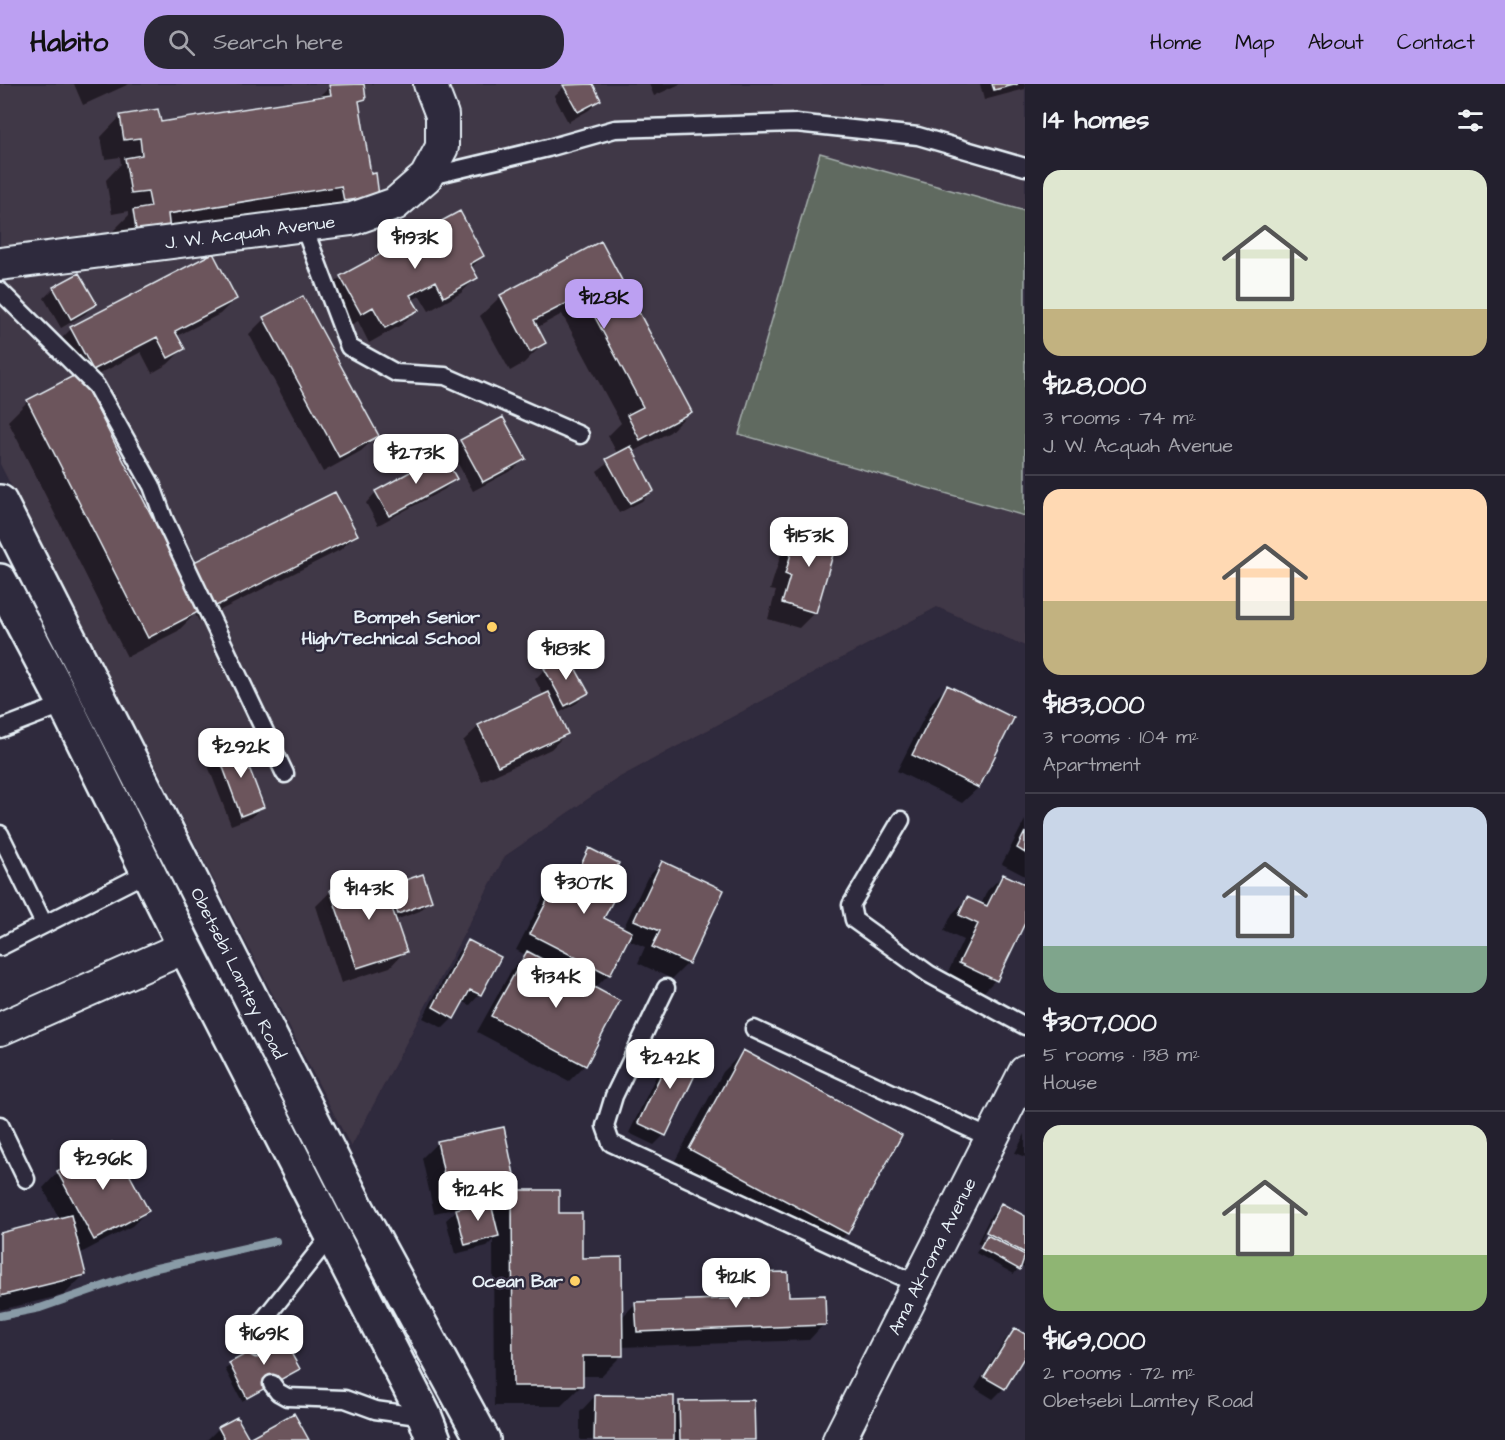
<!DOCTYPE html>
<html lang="en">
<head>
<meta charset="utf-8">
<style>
	body { margin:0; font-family:"Architects Daughter",sans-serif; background:#2b2836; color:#f1f3f6; height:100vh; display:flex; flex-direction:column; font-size:22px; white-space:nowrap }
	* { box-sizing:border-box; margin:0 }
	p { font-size:20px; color:#a3a3aa }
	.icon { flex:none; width:33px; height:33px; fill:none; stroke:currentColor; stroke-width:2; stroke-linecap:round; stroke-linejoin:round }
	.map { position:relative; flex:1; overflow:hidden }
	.panel { display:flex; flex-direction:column; background:#23202e; width:480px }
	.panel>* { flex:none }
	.price { position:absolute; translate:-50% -51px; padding:0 14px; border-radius:12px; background:#fff; color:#222; font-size:20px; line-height:39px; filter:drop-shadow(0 2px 3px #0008) }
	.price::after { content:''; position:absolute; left:50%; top:36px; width:18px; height:14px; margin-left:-9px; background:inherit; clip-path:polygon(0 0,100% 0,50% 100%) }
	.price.selected { background:#bca0f2; color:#111 }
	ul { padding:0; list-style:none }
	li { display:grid; align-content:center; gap:12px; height:318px; padding:0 18px }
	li+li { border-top:2px solid #403e4a }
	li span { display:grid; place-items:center; height:186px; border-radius:18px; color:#555 }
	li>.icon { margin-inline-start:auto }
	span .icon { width:108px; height:108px; fill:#fffc; stroke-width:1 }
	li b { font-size:26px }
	h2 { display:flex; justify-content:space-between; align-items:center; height:72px; padding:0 18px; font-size:26px }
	header { display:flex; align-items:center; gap:36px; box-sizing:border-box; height:84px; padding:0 30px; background:#bca0f2; color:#111 }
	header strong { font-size:28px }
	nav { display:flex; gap:33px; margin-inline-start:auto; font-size:21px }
	.search { width:420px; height:54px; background:#2b2836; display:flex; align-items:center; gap:15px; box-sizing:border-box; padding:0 21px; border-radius:24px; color:#a3a3aa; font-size:22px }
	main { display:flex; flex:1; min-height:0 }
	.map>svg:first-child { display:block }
	.built { fill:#413746 }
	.green { fill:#616b60; stroke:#a4aeac; stroke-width:1.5 }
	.shadow { fill:#0007; fill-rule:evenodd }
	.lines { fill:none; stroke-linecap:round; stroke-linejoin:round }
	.stream { stroke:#899ba7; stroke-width:8 }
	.building { fill:#6c555b; stroke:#e8f1f8; stroke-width:1.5 }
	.service-casing { stroke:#e8f1f8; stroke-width:21 }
	.minor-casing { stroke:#e8f1f8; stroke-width:36 }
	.secondary-casing { stroke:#e8f1f8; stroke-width:38 }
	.service { stroke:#2f2a3d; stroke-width:16 }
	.minor { stroke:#2f2a3d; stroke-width:32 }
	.secondary { stroke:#2f2a3d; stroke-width:33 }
	.poi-dot { fill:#ffd166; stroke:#2f2a3d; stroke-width:2 }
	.labels { text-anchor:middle; stroke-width:5; stroke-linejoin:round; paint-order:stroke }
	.street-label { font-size:18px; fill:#e8f1f8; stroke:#2f2a3d }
	.poi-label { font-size:18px; font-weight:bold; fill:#e8f1f8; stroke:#2f2a3d; text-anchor:end }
</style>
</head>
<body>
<header>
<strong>Habito</strong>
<div class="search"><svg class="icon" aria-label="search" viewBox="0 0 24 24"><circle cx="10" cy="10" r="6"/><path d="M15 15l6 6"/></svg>Search here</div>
<nav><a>Home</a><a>Map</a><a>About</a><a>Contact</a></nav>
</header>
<main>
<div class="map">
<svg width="1025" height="1356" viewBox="0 0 1025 1356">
	<rect width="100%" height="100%" fill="#2f2a3d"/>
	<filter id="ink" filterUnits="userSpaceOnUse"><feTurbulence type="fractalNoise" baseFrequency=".0167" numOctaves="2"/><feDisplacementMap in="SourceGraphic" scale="12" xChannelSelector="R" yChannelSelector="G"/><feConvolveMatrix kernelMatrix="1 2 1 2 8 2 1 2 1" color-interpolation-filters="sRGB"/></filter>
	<g filter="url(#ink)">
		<path class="built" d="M 0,0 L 1025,0 L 1025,562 L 937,523 L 618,694 L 505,772 L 351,1063 L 0,380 Z"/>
		<path class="green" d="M 820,69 L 1025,127 L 1025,432 L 739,350 Z"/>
		<path class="shadow" d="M 74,0 L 129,0 L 83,21 Z
			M 341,0 L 362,0 L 365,15 L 358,21 L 370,91 L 378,111 L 324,137 L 321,121 L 169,146 L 117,172 L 113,147 L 129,131 L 129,127 L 112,130 L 106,96 L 121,80 L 120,73 L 105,75 L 101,53 L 121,32 L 159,40 L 317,14 L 330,2 Z
			M 567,0 L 591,0 L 599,16 L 589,26 L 568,38 L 554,12 Z
			M 649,0 L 680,0 L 654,12 Z
			M 980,0 L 1025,0 L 1025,5 L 984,16 Z
			M 600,159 L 690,328 L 670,348 L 632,368 L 652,406 L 642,417 L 619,429 L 597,387 L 618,371 L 608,352 L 621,339 L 562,230 L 536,244 L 544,259 L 524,279 L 510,287 L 480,232 L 501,212 Z
			M 483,172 L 471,184 L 476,194 L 461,209 L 429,227 L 420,212 L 412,216 L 417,226 L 401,241 L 369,259 L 358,237 L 345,244 L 326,208 L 341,193 Z
			M 54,204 L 95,220 L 85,230 L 61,244 L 44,214 Z
			M 236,214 L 220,230 L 177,252 L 183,265 L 168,280 L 152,289 L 141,268 L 82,299 L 181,493 L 356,451 L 340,466 L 199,537 L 195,530 L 178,547 L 127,573 L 8,337 L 28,317 L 74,294 L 56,260 L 71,245 Z
			M 264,235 L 377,352 L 361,367 L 323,388 L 249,250 Z
			M 461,357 L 524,375 L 514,385 L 473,407 L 451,367 Z
			M 455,395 L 445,405 L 378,441 L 366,419 L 376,408 Z
			M 806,442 L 815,528 L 799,544 L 768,535 L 776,507 L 770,506 L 781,470 Z
			M 545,585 L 587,609 L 577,619 L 557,630 L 566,650 L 551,665 L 482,697 L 463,657 L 479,642 L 544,612 L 535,595 Z
			M 947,603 L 1012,635 L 978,704 L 962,719 L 897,687 L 932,618 Z
			M 218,669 L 262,723 L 252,733 L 231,741 L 207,679 Z
			M 1025,736 L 1025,792 L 1002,780 Z
			M 590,766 L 604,806 L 602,835 L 623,845 L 647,794 L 663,778 L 688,879 L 672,895 L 638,879 L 645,863 L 627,855 L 609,890 L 594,905 L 618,918 L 584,982 L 569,997 L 477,948 L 512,885 L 526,871 L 516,866 L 549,802 L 564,786 L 570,790 Z
			M 1003,791 L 1025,802 L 1025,835 L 995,896 L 980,912 L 945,895 L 963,856 L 944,847 L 952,830 L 968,814 L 981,821 L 987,807 Z
			M 389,803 L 430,817 L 420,827 L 395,836 L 405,867 L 390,883 L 341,899 L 316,822 L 331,807 L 385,808 ZM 420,820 L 420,823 L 391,833 L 390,831 Z
			M 468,858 L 480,910 L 470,921 L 462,917 L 453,934 L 443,944 L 423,934 L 458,868 Z
			M 675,963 L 664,1051 L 654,1061 L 629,1049 L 665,973 Z
			M 743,968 L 847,1149 L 827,1169 L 670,1086 L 723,988 Z
			M 1025,1050 L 1025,1073 L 1015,1069 Z
			M 438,1058 L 514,1100 L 499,1115 L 489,1117 L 492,1129 L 513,1108 L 558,1131 L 581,1175 L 621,1234 L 636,1219 L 734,1216 L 734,1206 L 750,1190 L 824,1240 L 809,1256 L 621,1263 L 621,1272 L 601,1292 L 581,1292 L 581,1302 L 561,1322 L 494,1322 L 493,1156 L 487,1162 L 455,1170 L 446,1136 L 459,1124 L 434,1129 L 422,1074 Z
			M 58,1088 L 147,1127 L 132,1142 L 79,1170 L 84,1191 L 64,1211 L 0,1226 L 0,1150 L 60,1136 L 43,1104 Z
			M 1002,1121 L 1025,1134 L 1025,1184 L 1020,1182 L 1014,1190 L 976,1169 L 981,1161 L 977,1159 L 991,1131 ZM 993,1131 L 997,1131 L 984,1155 L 981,1154 Z
			M 1015,1246 L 1025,1252 L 1025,1269 L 1004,1304 L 993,1315 L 975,1304 L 1005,1256 Z
			M 280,1253 L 298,1285 L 242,1317 L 225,1285 Z
			M 595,1312 L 672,1326 L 680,1318 L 753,1356 L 580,1356 L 580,1328 Z
			M 236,1335 L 249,1356 L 307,1356 L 207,1356 L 219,1344 Z"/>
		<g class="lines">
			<path class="stream" d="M 0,1232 L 40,1224 L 152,1185 L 276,1157"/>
		</g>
		<path class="building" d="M 364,0 L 366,15 L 359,17 L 371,90 L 376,89 L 379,112 L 344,117 L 341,102 L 168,130 L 170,147 L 137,152 L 133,126 L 151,123 L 148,108 L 131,110 L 125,74 L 142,71 L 140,54 L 124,56 L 120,31 L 158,25 L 161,38 L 331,11 L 329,1 Z
			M 593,0 L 601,16 L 578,28 L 563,1 Z
			M 992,0 L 1018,0 L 994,6 Z
			M 460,127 L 484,172 L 470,180 L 478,194 L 444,213 L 436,197 L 410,211 L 419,226 L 385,244 L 373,223 L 361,230 L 340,192 Z
			M 601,157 L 692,328 L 640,356 L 627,331 L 643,323 L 583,211 L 534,236 L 546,259 L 530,268 L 500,211 Z
			M 213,169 L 237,215 L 175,247 L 185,265 L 168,274 L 157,253 L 93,286 L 70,243 Z
			M 79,189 L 97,220 L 71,235 L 53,203 Z
			M 303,212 L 379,352 L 339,373 L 263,233 Z
			M 79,289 L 200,527 L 148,554 L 27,316 Z
			M 503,333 L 526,375 L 483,398 L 460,356 Z
			M 631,362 L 654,407 L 630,419 L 606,375 Z
			M 443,370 L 457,395 L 389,432 L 375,407 Z
			M 335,408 L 358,451 L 214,523 L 192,479 Z
			M 805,440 L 839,450 L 816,529 L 782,519 L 790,492 L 785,490 L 796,453 L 801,455 Z
			M 568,571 L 589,609 L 565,622 L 544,584 Z
			M 947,601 L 1014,634 L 979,704 L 912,671 Z
			M 549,608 L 568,650 L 498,682 L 478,641 Z
			M 240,659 L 264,723 L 241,732 L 217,667 Z
			M 1025,748 L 1025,769 L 1017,764 Z
			M 589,764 L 619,779 L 606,806 L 616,811 L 604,834 L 632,848 L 610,891 L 530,850 L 564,784 L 576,791 Z
			M 662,777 L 724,806 L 689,880 L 652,863 L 660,847 L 634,836 Z
			M 380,789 L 407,868 L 357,884 L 330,806 Z
			M 423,790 L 432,817 L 398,830 L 388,802 Z
			M 1003,790 L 1025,800 L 1025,839 L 997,897 L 959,879 L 978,840 L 959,831 L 967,813 L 987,822 Z
			M 468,856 L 501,873 L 481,911 L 470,906 L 454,935 L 433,923 Z
			M 527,867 L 620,917 L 586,982 L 491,932 Z
			M 675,961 L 703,974 L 666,1052 L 638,1039 Z
			M 743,966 L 902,1051 L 848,1150 L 689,1065 Z
			M 504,1043 L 516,1100 L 449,1114 L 437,1057 Z
			M 112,1058 L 149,1127 L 94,1156 L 57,1087 Z
			M 512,1106 L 559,1106 L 559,1129 L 582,1129 L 582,1174 L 622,1173 L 623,1272 L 583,1272 L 583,1302 L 513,1302 Z
			M 490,1116 L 499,1152 L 465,1161 L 456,1125 Z
			M 1001,1119 L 1025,1132 L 1025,1169 L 986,1148 Z
			M 71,1131 L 86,1191 L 0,1212 L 0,1149 Z
			M 987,1151 L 1025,1171 L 1020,1186 L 980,1164 Z
			M 788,1188 L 789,1212 L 825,1211 L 826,1241 L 637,1248 L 635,1218 L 750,1214 L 749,1189 Z
			M 1015,1244 L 1025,1250 L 1025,1272 L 1005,1305 L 984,1293 Z
			M 281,1251 L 300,1285 L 247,1314 L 229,1279 Z
			M 595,1311 L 674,1312 L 674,1356 L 594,1356 Z
			M 754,1316 L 755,1356 L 680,1356 L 679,1317 Z
			M 294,1329 L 309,1356 L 225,1356 L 218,1343 L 237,1333 L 249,1354 Z"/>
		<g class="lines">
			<g class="service-casing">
				<path id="service" d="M 426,93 L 548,64 L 615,45 L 796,39 L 918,52 L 1025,83
					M 303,141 L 349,263 L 396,289 L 445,292 L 580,351
					M 0,207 L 96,302 L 152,402 L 164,435 L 285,690
					M 0,645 L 65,620
					M 901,736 L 851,821 L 854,836 L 929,890 L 1025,942
					M 0,750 L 44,840
					M 0,863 L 148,788
					M 666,904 L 614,1012 L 605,1042 L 611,1059 L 919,1201
					M 754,945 L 992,1055
					M 0,1041 L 26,1095
					M 257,1264 L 253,1257 L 257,1244 L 332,1150
					M 272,1300 L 278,1308 L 287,1313 L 345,1315 L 375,1326 L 425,1333"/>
			</g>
			<g class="minor-casing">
				<g id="minor">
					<path id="s1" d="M 0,180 L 352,135 L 395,120 L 426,93 L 442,63 L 442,31 L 430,0"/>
					<path d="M 0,945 L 185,863"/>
					<path id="s2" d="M 839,1356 L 1025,988"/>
				</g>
			</g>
			<g class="secondary-casing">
				<g id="secondary">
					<path id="s3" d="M 0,418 L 358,1126 L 483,1356"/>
					<path d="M 0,497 L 65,620 L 185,863 L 425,1333 L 434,1356"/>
				</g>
			</g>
			<use href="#service" class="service"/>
			<use href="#minor" class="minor"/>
			<use href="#secondary" class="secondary"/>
		</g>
	</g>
	<g class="poi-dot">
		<circle cx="492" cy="543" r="6"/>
		<circle cx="575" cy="1197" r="6"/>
	</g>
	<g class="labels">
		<g class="street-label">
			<text dy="6" stroke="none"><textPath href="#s1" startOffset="252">J. W. Acquah Avenue</textPath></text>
			<text dy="6" stroke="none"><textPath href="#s3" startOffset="528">Obetsebi Lamtey Road</textPath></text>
			<text dy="6" stroke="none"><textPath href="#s2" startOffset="206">Ama Akroma Avenue</textPath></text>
		</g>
		<g class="poi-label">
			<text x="480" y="539">Bompeh Senior<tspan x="480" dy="21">High/Technical School</tspan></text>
			<text x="563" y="1203">Ocean Bar</text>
		</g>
	</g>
</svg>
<b class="price" style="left:415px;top:186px">$193K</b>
<b class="price selected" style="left:604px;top:246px">$128K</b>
<b class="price" style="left:416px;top:401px">$273K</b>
<b class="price" style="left:809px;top:484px">$153K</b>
<b class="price" style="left:566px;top:597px">$183K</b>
<b class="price" style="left:241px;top:695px">$292K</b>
<b class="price" style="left:584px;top:831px">$307K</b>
<b class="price" style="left:369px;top:837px">$143K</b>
<b class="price" style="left:556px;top:925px">$134K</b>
<b class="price" style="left:670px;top:1006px">$242K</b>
<b class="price" style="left:103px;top:1107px">$296K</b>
<b class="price" style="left:478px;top:1138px">$124K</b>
<b class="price" style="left:736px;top:1225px">$121K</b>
<b class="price" style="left:264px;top:1282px">$169K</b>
</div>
<section class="panel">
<h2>14 homes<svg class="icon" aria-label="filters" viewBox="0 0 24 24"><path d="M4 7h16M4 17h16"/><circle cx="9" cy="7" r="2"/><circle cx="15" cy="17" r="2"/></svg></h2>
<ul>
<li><span style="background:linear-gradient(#dfe7d0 75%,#c2b280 0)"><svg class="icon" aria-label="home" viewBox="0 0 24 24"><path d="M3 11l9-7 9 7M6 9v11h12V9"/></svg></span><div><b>$128,000</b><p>3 rooms · 74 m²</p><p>J. W. Acquah Avenue</p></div></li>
<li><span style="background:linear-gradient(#ffd9b3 60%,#c2b280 0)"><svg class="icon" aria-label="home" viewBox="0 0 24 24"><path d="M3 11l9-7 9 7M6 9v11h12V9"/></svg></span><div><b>$183,000</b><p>3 rooms · 104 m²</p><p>Apartment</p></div></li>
<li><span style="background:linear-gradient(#c9d6e8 75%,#7fa58c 0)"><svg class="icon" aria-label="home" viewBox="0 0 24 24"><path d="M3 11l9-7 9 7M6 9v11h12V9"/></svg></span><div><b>$307,000</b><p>5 rooms · 138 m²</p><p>House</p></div></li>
<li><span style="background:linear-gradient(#dfe7d0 70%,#8fb573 0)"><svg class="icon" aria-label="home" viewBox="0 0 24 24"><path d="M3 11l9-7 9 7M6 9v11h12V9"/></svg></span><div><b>$169,000</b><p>2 rooms · 72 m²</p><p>Obetsebi Lamtey Road</p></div></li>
</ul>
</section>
</main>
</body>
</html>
